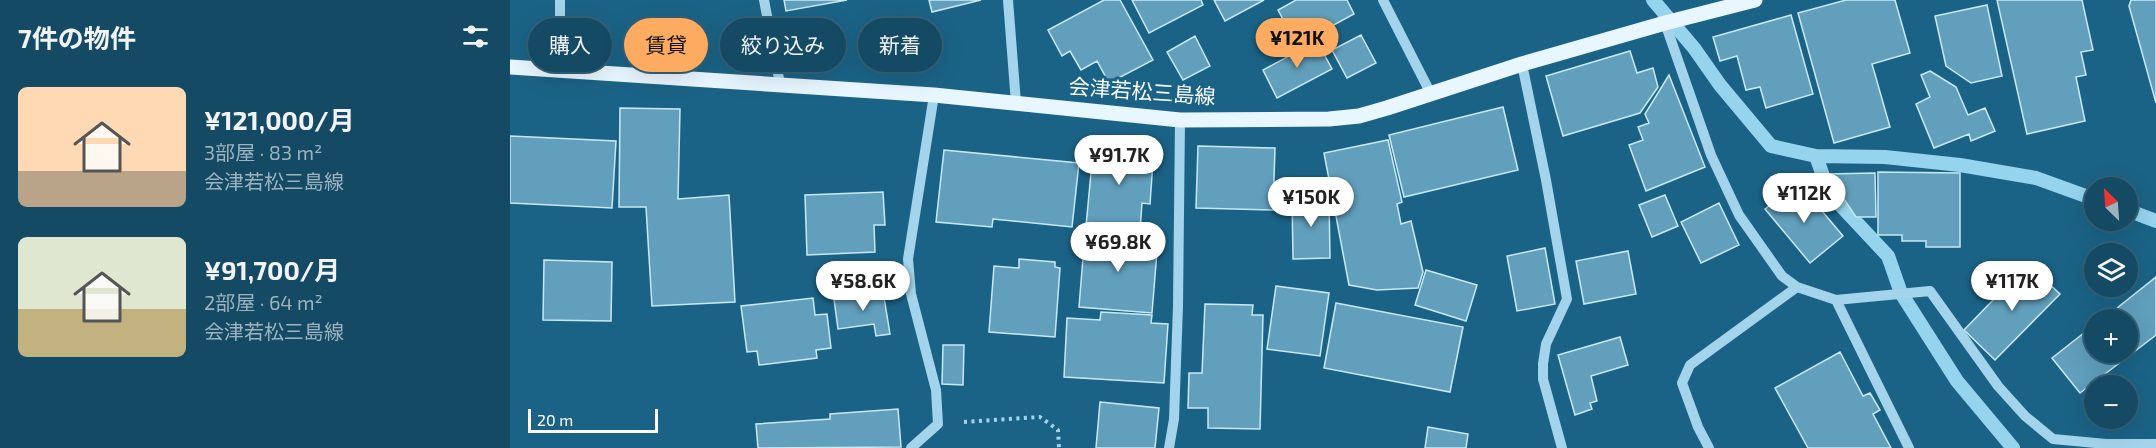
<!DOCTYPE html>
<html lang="ja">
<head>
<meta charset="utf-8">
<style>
	body { margin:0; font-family:"Exo 2","Noto Sans JP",sans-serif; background:#21546d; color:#f1f3f6; height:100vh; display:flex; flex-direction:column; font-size:22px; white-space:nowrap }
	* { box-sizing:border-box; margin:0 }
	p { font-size:20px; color:#9db3bf }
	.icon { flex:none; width:33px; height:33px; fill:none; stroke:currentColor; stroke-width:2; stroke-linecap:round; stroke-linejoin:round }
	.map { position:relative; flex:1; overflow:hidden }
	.sheet { display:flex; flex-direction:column; background:#144a64; width:510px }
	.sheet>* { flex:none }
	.hud { position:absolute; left:18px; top:18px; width:570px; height:54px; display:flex; gap:12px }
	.needle { width:39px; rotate:335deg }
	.tools { position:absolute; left:1574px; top:177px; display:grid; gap:12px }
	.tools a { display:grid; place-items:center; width:54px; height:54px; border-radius:50%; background:#144a64; box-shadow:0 6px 24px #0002,0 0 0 2px #336278; font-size:30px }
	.scale { position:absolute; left:18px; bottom:15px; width:130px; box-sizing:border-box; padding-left:6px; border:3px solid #fff; border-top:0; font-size:16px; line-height:21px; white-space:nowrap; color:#fff; -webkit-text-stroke:4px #1b6386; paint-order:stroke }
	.price { position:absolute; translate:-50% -51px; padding:0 14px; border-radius:21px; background:#fff; color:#222; font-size:20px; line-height:39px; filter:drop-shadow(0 2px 3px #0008) }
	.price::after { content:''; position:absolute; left:50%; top:36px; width:18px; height:14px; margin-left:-9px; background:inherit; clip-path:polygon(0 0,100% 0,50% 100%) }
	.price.selected { background:#fcab60; color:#111 }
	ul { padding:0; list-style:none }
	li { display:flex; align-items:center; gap:18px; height:150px; padding:0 18px }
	li span { display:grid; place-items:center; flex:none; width:168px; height:120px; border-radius:9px; color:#555 }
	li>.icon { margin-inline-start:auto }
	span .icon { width:72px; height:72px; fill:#fffc; stroke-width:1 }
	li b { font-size:26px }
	h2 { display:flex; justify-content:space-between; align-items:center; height:72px; padding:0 18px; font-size:26px }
	.tag { padding:0 21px; border-radius:27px; background:#144a64; box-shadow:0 6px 24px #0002,0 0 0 2px #336278; font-size:21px; line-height:54px }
	.tag.selected { background:#fcab60; color:#111 }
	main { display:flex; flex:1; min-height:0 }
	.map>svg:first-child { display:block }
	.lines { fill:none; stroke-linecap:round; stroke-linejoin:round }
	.stream { stroke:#96d3ed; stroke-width:14 }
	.building { fill:#619fbc; stroke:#c8e9f8; stroke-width:1.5 }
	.path { stroke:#a3d4eb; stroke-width:4; stroke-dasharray:3 4.5; stroke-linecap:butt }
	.minor { stroke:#a3d4eb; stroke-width:10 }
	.major { stroke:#e8f6ff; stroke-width:15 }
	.labels { text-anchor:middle; stroke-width:6; stroke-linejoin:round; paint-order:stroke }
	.street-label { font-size:21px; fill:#fff; stroke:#1b6386 }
</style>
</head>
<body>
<main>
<section class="sheet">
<h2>7件の物件<svg class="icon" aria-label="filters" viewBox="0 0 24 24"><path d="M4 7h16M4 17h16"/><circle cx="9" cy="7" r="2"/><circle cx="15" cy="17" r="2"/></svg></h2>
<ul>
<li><span style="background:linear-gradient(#ffd9b3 70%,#b9a48a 0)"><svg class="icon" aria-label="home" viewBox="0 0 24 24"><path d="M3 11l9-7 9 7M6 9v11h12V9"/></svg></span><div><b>¥121,000/月</b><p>3部屋 · 83 m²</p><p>会津若松三島線</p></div></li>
<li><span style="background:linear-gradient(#dfe7d0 60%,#c2b280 0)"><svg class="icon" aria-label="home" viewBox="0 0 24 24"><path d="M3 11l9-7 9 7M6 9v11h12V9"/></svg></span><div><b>¥91,700/月</b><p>2部屋 · 64 m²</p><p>会津若松三島線</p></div></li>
</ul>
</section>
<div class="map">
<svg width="1646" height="448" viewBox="0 0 1646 448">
	<rect width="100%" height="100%" fill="#1b6386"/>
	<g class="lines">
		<path class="stream" d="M 1143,0 L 1184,48 L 1210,85 L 1261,146 L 1306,156 L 1319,193 L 1378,256 L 1391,293 L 1447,381 L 1503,448
			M 1306,156 L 1375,157 L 1450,165 L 1526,178 L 1584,199
			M 1617,210 L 1646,221"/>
	</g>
	<path class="building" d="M 274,0 L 337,0 L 276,11 Z
		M 419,0 L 471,0 L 422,12 Z
		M 594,0 L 610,0 L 643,60 L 599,83 L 587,61 L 571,70 L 560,51 L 552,56 L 538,30 Z
		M 622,0 L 691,0 L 693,5 L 639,33 Z
		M 704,0 L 754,0 L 715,21 Z
		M 786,0 L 837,0 L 844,14 L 787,45 L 768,10 Z
		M 1336,0 L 1385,0 L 1400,53 L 1362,64 L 1380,127 L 1324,143 L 1288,13 Z
		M 1487,0 L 1572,0 L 1583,50 L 1571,52 L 1576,75 L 1566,77 L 1575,121 L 1517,134 Z
		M 1621,0 L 1646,0 L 1646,103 L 1619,6 Z
		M 1477,5 L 1492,76 L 1461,83 L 1436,66 L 1425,16 Z
		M 1281,15 L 1303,94 L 1256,108 L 1250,87 L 1236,90 L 1227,56 L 1210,61 L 1203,37 Z
		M 851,35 L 866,63 L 837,78 L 822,50 Z
		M 685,36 L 700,66 L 673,80 L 657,52 Z
		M 807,41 L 822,69 L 767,98 L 753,70 Z
		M 1120,51 L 1127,73 L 1143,68 L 1148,87 L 1130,113 L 1053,136 L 1036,76 Z
		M 1420,71 L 1446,87 L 1458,115 L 1475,108 L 1485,131 L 1461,141 L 1459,134 L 1424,148 L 1406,104 L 1420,97 L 1411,75 Z
		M 1159,75 L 1195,167 L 1136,191 L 1119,145 L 1133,140 L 1128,127 L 1139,123 L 1135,114 Z
		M 993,107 L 1008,170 L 894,197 L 879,135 Z
		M 110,108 L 170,109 L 168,199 L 219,195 L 225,302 L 142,306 L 136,207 L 109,207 Z
		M 0,136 L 106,141 L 102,208 L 0,203 Z
		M 878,140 L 892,202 L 887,204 L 891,224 L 901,221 L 913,272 L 908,288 L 867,290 L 839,285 L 814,153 Z
		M 584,141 L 638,146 L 636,160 L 643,161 L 640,204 L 632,203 L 630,231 L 576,226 Z
		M 688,146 L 765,148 L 763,210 L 686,208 Z
		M 434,150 L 569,163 L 562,227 L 483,219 L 482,227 L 426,222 Z
		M 1368,172 L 1450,173 L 1450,247 L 1416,247 L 1416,241 L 1392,241 L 1392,235 L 1368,235 Z
		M 1365,173 L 1366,217 L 1346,217 L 1317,174 Z
		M 1280,189 L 1288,198 L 1296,192 L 1333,236 L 1300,263 L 1255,209 Z
		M 373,192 L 375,225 L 364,225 L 365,252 L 297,255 L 295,195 Z
		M 1155,195 L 1168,226 L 1142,237 L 1129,205 Z
		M 782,197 L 819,197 L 820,258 L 783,259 Z
		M 1209,203 L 1229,245 L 1191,263 L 1171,222 Z
		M 575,233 L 648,239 L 642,313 L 569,307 Z
		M 1035,248 L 1045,304 L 1007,311 L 997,256 Z
		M 1118,251 L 1126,294 L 1074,304 L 1066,261 Z
		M 509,259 L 545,262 L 545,267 L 550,268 L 545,337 L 479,332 L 484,266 L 509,268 Z
		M 34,260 L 102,262 L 101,321 L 33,320 Z
		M 1518,264 L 1550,294 L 1485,360 L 1454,330 Z
		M 916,270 L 967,285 L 956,321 L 905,305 Z
		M 1646,277 L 1646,335 L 1570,393 L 1542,358 L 1584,325 L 1584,352 L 1617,352 L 1617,320 L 1592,320 Z
		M 766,286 L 819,293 L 810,356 L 757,349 Z
		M 373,291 L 380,334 L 366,336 L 364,324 L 328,329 L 324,299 Z
		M 303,298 L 305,315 L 317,314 L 321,348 L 306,350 L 307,358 L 249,365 L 247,351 L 237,352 L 231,306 Z
		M 826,303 L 953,327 L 940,392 L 814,368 Z
		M 695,304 L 743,305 L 742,315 L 753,315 L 750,429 L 698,428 L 698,408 L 678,408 L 679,373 L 692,373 Z
		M 591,312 L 642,315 L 641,323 L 658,324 L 654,383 L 554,377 L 557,318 L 590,320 Z
		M 1110,337 L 1118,365 L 1081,376 L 1087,401 L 1080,403 L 1082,409 L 1065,415 L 1048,355 Z
		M 433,345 L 454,345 L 453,385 L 432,384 Z
		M 1330,352 L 1353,396 L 1360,393 L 1370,410 L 1363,414 L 1381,448 L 1298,448 L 1265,388 Z
		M 590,402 L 649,408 L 645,448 L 586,448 Z
		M 388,409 L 391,447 L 248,448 L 246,424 L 320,419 L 320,414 Z
		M 918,427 L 958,434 L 956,448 L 915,448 Z"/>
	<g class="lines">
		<path class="path" d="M 454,422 L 530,417 L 548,430 L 549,448"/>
		<path class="minor" d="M 254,0 L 270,84
			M 498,0 L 506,103
			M 873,0 L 921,94
			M 1155,23 L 1201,155 L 1229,215 L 1272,276 L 1287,287 L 1326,300 L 1420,291 L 1488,386 L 1515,416 L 1543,439 L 1596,444 L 1646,444
			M 1012,64 L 1036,180 L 1057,299 L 1036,344 L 1033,364 L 1033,379 L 1052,448
			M 50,70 L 50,0
			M 1326,300 L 1399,448
			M 401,448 L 428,424 L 426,390 L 401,294 L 398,259 L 424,95
			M 659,448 L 664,419 L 668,306 L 670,120
			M 1199,448 L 1188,427 L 1172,383 L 1180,365 L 1287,287"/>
		<path class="major" d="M 0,67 L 424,95 L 670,120 L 819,119 L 849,116 L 877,108 L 1012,64 L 1155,23 L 1245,0"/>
	</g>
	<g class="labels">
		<g class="street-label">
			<text transform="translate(632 92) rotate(4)" y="7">会津若松三島線</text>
		</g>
	</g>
</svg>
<div class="tools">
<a><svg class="needle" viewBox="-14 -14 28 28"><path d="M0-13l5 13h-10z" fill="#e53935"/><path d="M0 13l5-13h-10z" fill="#9db3bf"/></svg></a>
<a><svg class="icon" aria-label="layers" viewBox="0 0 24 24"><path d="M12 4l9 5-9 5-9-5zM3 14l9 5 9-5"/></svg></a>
<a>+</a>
<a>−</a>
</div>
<div class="scale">20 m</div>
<b class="price selected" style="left:787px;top:69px">¥121K</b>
<b class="price" style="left:609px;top:186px">¥91.7K</b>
<b class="price" style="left:1294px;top:224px">¥112K</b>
<b class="price" style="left:801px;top:228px">¥150K</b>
<b class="price" style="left:608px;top:273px">¥69.8K</b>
<b class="price" style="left:353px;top:312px">¥58.6K</b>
<b class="price" style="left:1502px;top:312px">¥117K</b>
<div class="hud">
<a class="tag">購入</a>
<a class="tag selected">賃貸</a>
<a class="tag">絞り込み</a>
<a class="tag">新着</a>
</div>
</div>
</main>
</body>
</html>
